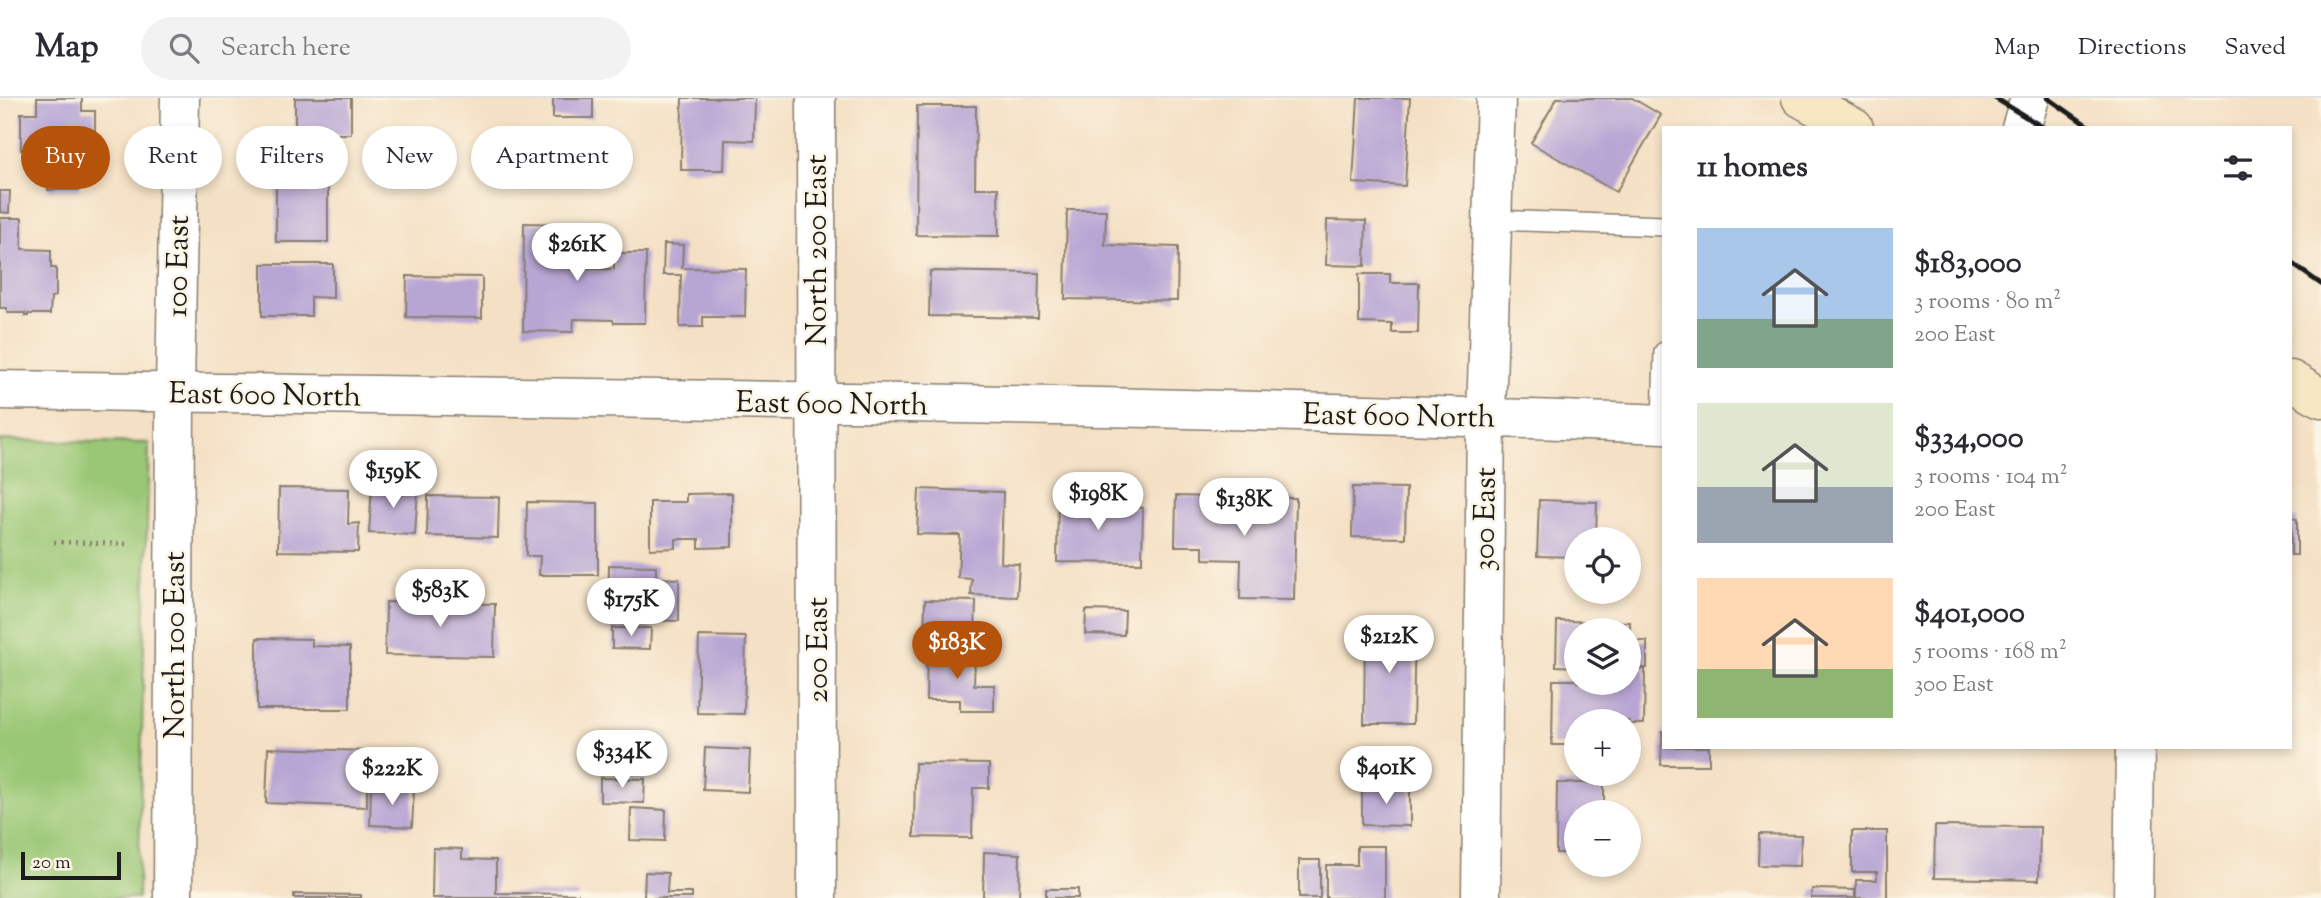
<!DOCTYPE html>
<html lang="en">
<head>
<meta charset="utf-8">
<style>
	body { margin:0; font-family:"Sorts Mill Goudy",serif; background:#f2f2f3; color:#2b2b33; height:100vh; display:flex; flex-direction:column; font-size:26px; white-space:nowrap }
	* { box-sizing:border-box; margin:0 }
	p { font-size:23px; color:#7c7c81 }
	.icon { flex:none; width:38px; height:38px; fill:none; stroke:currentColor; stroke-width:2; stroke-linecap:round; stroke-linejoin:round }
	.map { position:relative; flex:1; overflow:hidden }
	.details { position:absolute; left:1662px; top:28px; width:630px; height:623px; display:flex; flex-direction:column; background:#fff; border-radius:0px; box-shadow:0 4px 10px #0003 }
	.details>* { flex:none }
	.guide { position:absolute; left:21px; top:28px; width:665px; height:63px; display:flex; gap:14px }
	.tools { position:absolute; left:1564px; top:429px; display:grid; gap:14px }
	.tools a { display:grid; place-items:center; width:77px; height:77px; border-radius:50%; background:#fff; box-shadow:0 4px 10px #0003; font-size:35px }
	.scale { position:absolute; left:21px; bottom:18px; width:100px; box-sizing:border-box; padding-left:7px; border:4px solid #1c1c1c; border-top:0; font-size:19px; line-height:24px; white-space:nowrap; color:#1c1c1c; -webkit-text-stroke:5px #fcf5e5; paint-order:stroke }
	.price { position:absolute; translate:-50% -60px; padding:0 16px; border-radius:24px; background:#fff; color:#222; font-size:23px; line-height:46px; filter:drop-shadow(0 2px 4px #0008) }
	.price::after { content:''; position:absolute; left:50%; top:42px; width:21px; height:16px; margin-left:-10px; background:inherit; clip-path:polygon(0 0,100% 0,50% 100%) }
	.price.current { background:#b45309; color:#fff }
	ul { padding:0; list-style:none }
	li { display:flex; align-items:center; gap:21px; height:175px; padding:0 35px }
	li span { display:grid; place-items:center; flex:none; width:196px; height:140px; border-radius:0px; color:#555 }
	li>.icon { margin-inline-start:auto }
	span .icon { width:84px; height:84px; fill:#fffc; stroke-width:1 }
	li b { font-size:30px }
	h2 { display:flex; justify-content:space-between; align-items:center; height:84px; padding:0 35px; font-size:30px }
	.tag { padding:0 24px; border-radius:32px; background:#fff; box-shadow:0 4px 10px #0003; font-size:24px; line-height:63px }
	.tag.current { background:#b45309; color:#fff }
	header { display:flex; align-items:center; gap:42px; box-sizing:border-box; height:98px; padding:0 35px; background:#fff; border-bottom:2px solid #e1e1e2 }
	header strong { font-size:33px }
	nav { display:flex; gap:38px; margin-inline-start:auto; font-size:24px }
	.search { width:490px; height:63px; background:#f2f2f3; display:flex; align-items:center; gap:18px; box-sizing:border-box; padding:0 24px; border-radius:38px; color:#7c7c81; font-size:26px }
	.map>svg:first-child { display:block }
	.green { fill:#9ac775; stroke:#5b7248; stroke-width:2 }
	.building { fill:#b7a5d4 }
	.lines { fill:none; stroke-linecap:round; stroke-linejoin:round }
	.service-casing { stroke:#887e70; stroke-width:22 }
	.minor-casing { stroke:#887e70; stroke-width:41 }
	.secondary-casing { stroke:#887e70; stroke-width:41 }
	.path { stroke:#887e70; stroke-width:4.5; stroke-dasharray:2 5; stroke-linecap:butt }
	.service { stroke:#fff; stroke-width:19 }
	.minor { stroke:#fff; stroke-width:38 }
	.secondary { stroke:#f7e8c3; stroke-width:38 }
	.rail { stroke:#1c1c1c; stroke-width:5 }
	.labels { text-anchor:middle; stroke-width:5; stroke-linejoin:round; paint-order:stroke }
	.street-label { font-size:30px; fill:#1c1c1c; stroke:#fcf5e5 }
</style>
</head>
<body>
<header>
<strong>Map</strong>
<div class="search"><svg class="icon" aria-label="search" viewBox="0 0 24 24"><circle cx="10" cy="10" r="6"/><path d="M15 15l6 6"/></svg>Search here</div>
<nav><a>Map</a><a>Directions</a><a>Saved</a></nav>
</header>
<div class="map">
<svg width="2321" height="800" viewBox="0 0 2321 800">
	<rect width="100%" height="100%" fill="#fcf5e5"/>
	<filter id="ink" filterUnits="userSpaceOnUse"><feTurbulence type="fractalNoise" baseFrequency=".0143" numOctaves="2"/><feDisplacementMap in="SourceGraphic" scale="14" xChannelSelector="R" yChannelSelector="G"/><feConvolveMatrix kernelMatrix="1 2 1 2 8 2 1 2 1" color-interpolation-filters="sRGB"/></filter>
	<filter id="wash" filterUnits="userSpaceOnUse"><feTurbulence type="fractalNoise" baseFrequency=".00686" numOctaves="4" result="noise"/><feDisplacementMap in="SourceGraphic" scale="28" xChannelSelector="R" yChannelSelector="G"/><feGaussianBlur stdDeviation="1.57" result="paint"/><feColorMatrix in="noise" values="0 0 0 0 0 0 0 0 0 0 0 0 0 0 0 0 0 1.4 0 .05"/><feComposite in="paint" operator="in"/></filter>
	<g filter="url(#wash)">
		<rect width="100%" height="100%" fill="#f4e0c4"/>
		<path class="green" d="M 0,342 L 149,345 L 138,800 L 0,800 Z"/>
		<g id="blocks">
			<path class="building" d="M 37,0 L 82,0 L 82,13 L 95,13 L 95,39 L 82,38 L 82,52 L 21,52 L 21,15 L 37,15 Z
				M 295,0 L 351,0 L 351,36 L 295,36 Z
				M 553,0 L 593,0 L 593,20 L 553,20 Z
				M 682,0 L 755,0 L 754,43 L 725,42 L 724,72 L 681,72 Z
				M 1358,0 L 1410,0 L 1405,88 L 1353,85 Z
				M 1557,0 L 1632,0 L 1661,17 L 1616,94 L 1531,45 Z
				M 917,8 L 976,8 L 975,90 L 998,90 L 999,138 L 916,137 Z
				M 48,58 L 80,58 L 79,92 L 48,92 Z
				M 276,82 L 328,82 L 328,144 L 276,144 Z
				M 0,93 L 10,93 L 9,115 L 0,114 Z
				M 1067,112 L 1106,112 L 1105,147 L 1178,149 L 1177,203 L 1065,201 Z
				M 0,120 L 22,120 L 22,151 L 51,152 L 51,170 L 56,170 L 56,198 L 51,199 L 50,216 L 28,216 L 28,218 L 25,218 L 25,215 L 7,215 L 7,210 L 0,210 Z
				M 1327,122 L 1366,123 L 1365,168 L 1326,167 Z
				M 524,125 L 575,126 L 575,171 L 614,171 L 614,155 L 646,155 L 645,225 L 614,225 L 613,222 L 574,221 L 573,234 L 523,233 Z
				M 664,146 L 683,147 L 682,170 L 746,171 L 745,219 L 703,219 L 703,229 L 680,229 L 681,177 L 663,177 Z
				M 262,166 L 333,166 L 333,200 L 311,199 L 311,218 L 262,218 Z
				M 930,173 L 1039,175 L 1038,220 L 929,218 Z
				M 1359,176 L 1390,176 L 1390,185 L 1419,185 L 1418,235 L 1392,235 L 1392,226 L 1359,225 Z
				M 407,178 L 482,179 L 482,220 L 406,219 Z
				M 372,387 L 418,390 L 415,437 L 369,435 Z
				M 1214,389 L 1241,390 L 1241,399 L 1296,400 L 1294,502 L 1240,501 L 1241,462 L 1203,461 L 1203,448 L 1175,448 L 1176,398 L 1214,399 Z
				M 1353,389 L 1406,390 L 1405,440 L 1352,439 Z
				M 279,390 L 349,391 L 348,426 L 359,425 L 358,454 L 278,453 Z
				M 919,391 L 1003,394 L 1001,465 L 1019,466 L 1017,499 L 971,497 L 972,481 L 958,480 L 960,437 L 917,436 Z
				M 732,395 L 732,449 L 699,450 L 699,441 L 676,441 L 676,450 L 650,451 L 650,404 L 686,404 L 686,396 Z
				M 428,398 L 499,399 L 498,440 L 427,438 Z
				M 1058,398 L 1105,399 L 1105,409 L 1143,410 L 1142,465 L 1057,464 Z
				M 1539,402 L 1597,404 L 1596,441 L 1577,441 L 1577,459 L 1537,458 Z
				M 527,404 L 598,405 L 598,477 L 539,477 L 540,458 L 526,458 Z
				M 2291,420 L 2297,421 L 2297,457 L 2291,457 Z
				M 609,467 L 656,468 L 656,480 L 679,481 L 679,523 L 608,521 Z
				M 925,502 L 976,503 L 975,543 L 924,542 Z
				M 386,504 L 495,506 L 494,559 L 385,557 Z
				M 1086,512 L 1125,513 L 1124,537 L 1085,536 Z
				M 1557,523 L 1630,524 L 1630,532 L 1577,532 L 1577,569 L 1556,568 Z
				M 1365,528 L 1415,529 L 1413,626 L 1364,626 Z
				M 612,530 L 651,530 L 650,551 L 612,550 Z
				M 699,538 L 746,539 L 744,616 L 697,615 Z
				M 257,540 L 312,541 L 312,548 L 350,549 L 350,611 L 257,611 Z
				M 1629,543 L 1647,543 L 1647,570 L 1629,570 Z
				M 927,553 L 975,554 L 974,587 L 994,587 L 994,613 L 960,613 L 960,602 L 926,602 Z
				M 1629,571 L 1645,571 L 1644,626 L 1629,626 L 1629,623 L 1577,623 L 1577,647 L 1552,647 L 1553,582 L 1577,582 L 1577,584 L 1629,584 Z
				M 1662,633 L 1664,633 L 1664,649 L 1709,649 L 1709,667 L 1661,667 Z
				M 268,650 L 368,653 L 367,709 L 266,705 Z
				M 705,650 L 750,652 L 748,694 L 703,692 Z
				M 915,665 L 989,666 L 989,690 L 973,690 L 972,740 L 914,739 Z
				M 600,680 L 645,681 L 644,705 L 600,704 Z
				M 1557,685 L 1604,685 L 1604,714 L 1577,714 L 1577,755 L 1556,755 Z
				M 1362,687 L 1410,688 L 1410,728 L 1362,727 Z
				M 371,690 L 414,691 L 412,729 L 370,727 Z
				M 631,710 L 666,712 L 665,743 L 630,742 Z
				M 1935,728 L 2040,729 L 2039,782 L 1934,780 Z
				M 1852,733 L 1887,733 L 1887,800 L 1856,800 L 1856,782 L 1877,782 L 1877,774 L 1852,774 Z
				M 1759,736 L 1801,737 L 1800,768 L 1758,767 Z
				M 1357,748 L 1385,748 L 1385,800 L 1326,800 L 1326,767 L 1357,767 Z
				M 433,750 L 462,751 L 462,761 L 496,762 L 496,795 L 578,796 L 578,800 L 432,800 Z
				M 984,754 L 1020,756 L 1019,800 L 983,799 Z
				M 1299,762 L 1320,762 L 1320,800 L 1299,800 Z
				M 645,774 L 668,775 L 667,795 L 692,795 L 692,800 L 644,800 Z
				M 1046,791 L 1078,791 L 1078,800 L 1046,800 Z
				M 1812,791 L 1855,792 L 1855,800 L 1811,800 Z
				M 294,796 L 361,797 L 361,800 L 294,800 Z"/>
		</g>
	</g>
	<g filter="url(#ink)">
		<use href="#blocks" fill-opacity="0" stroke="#887e70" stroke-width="2"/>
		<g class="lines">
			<g class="service-casing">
				<path id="service" d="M 1492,122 L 1664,128
					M 1662,326 L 1664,254"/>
			</g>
			<g class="minor-casing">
				<path id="minor" d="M 816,0 L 817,800
					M 2021,30 L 2030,0
					M 0,292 C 555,300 1110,304 1664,326
					M 173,800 L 175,294 L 180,0
					M 1481,800 L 1486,318 L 1496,0
					M 2133,800 L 2135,649"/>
			</g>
			<g class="secondary-casing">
				<path id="secondary" d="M 1801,0 L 1854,30
					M 2291,282 L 2321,300"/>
			</g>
			<path class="path" d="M 54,444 L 129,446"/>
			<use href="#service" class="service"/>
			<use href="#minor" class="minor"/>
			<use href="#secondary" class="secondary"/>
			<path class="rail" d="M 1995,0 L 2044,30
				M 2048,0 L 2091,30
				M 2291,165 L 2321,186"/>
		</g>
	</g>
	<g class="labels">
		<g class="street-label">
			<text transform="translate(816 152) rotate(-90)" y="10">North 200 East</text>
			<text transform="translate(177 168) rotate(-89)" y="10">100 East</text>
			<text transform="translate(265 296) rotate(1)" y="10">East 600 North</text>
			<text transform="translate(832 305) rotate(1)" y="10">East 600 North</text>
			<text transform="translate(1399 317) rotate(1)" y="10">East 600 North</text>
			<text transform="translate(1484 421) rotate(-89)" y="10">300 East</text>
			<text transform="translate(174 547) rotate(-90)" y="10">North 100 East</text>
			<text transform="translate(817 552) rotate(-90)" y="10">200 East</text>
		</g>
	</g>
</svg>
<div class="tools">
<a><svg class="icon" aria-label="locate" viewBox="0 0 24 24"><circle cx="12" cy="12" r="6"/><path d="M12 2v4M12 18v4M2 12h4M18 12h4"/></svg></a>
<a><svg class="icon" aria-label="layers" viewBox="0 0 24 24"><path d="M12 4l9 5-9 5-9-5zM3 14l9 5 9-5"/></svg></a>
<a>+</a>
<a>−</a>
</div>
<div class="scale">20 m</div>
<b class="price" style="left:577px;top:185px">$261K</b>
<b class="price" style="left:393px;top:412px">$159K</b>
<b class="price" style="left:1098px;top:434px">$198K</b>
<b class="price" style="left:1244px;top:440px">$138K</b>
<b class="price" style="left:440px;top:531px">$583K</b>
<b class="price" style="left:631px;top:540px">$175K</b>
<b class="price" style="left:1389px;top:577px">$212K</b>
<b class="price current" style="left:957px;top:583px">$183K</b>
<b class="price" style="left:622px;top:692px">$334K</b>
<b class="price" style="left:1386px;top:708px">$401K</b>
<b class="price" style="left:392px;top:709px">$222K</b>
<div class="guide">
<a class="tag current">Buy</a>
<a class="tag">Rent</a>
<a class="tag">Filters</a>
<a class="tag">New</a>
<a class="tag">Apartment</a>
</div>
<section class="details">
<h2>11 homes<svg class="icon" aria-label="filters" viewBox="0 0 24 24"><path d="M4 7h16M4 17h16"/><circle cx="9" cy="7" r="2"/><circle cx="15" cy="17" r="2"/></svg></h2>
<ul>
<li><span style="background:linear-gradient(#a9c7e8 65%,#7fa58c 0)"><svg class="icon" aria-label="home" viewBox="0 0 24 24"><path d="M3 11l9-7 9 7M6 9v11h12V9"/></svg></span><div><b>$183,000</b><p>3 rooms · 80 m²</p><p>200 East</p></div></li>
<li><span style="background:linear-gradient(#dfe7d0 60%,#9aa5b1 0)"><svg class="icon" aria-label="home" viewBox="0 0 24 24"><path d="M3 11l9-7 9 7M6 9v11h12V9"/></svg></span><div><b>$334,000</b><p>3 rooms · 104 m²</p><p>200 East</p></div></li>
<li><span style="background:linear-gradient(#ffd9b3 65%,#8fb573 0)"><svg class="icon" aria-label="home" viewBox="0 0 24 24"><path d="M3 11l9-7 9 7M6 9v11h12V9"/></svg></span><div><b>$401,000</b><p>5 rooms · 168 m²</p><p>300 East</p></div></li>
</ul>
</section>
</div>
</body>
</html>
